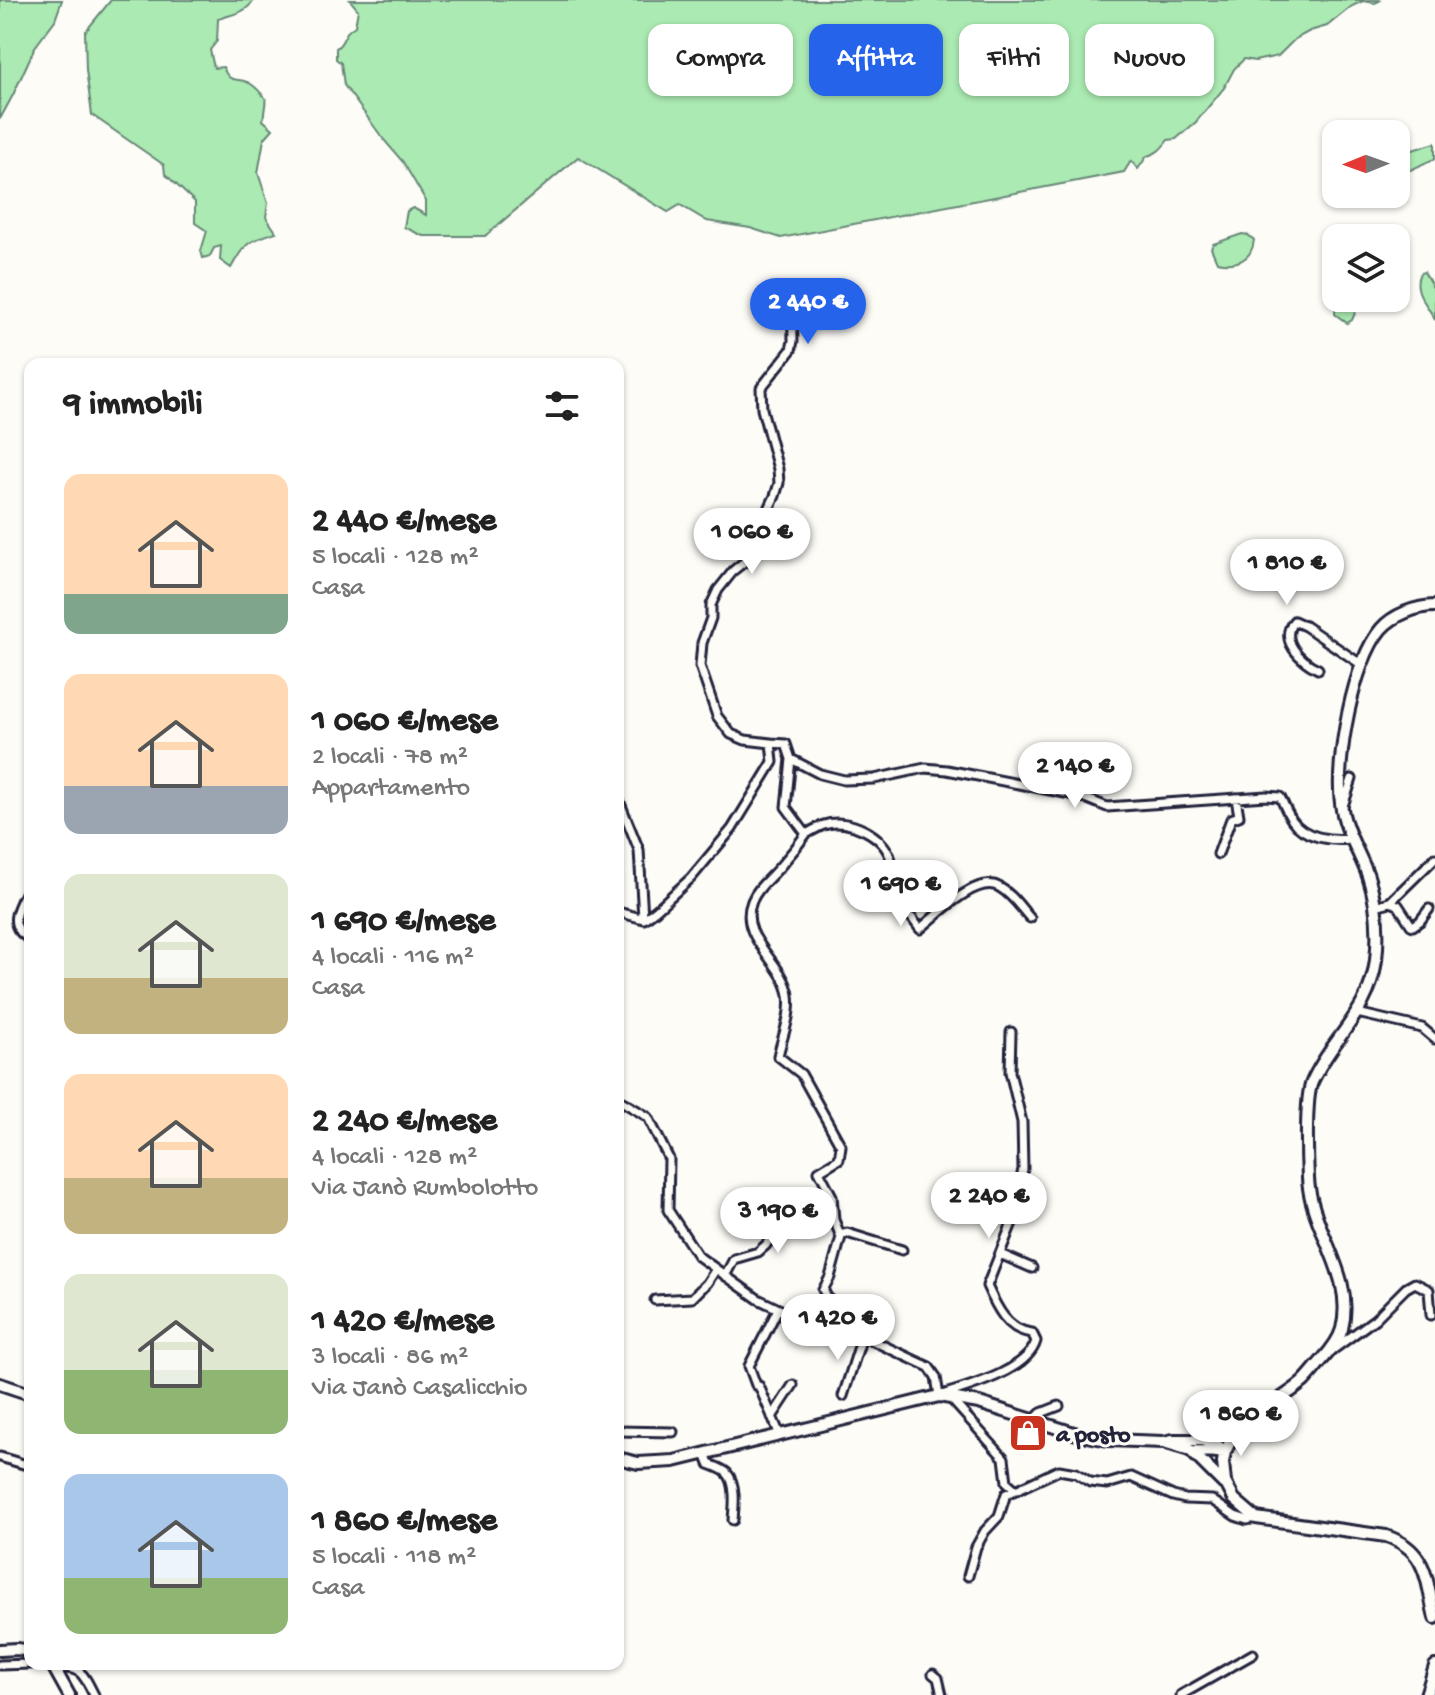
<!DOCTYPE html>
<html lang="it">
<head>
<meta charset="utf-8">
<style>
	body { margin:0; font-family:"Gochi Hand",sans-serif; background:#f6f6f6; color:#222; height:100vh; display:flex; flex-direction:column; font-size:30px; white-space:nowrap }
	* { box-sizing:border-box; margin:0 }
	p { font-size:26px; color:#767676 }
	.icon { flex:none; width:44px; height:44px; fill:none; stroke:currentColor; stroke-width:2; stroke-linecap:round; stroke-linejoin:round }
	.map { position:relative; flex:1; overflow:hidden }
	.drawer { position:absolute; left:24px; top:358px; width:600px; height:1312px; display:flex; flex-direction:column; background:#fff; border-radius:16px; box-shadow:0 2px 6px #0004 }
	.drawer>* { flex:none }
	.guide { position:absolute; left:648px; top:24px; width:666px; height:72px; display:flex; gap:16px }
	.needle { width:52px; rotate:269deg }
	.tools { position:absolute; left:1322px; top:120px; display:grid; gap:16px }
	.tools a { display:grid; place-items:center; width:88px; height:88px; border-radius:16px; background:#fff; box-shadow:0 2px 6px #0004; font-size:40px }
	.price { position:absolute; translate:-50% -68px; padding:0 18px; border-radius:28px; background:#fff; color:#222; font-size:26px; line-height:52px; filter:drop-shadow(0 2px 4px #0008) }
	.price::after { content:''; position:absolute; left:50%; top:48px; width:24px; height:18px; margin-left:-12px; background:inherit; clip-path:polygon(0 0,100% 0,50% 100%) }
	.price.selected { background:#2563eb; color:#fff }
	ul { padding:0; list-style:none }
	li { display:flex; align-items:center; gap:24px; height:200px; padding:0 40px }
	li span { display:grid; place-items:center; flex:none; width:224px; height:160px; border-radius:16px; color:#555 }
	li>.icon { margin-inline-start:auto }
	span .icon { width:96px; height:96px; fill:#fffc; stroke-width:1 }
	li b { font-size:34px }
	h2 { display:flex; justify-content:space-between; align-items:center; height:96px; padding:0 40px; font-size:34px }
	.pill { padding:0 28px; border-radius:16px; background:#fff; box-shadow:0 2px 6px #0004; font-size:28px; line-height:72px }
	.pill.selected { background:#2563eb; color:#fff }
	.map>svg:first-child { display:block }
	.green { fill:#abeab2; stroke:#668676; stroke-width:2 }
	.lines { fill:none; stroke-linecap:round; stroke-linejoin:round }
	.street-casing { stroke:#22223b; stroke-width:13 }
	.secondary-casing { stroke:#22223b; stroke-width:16 }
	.street { stroke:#fdfcf7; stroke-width:7 }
	.secondary { stroke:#fdfcf7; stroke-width:10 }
	.labels { text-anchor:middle; stroke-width:6; stroke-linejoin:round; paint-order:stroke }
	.poi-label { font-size:24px; font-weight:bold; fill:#22223b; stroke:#fdfcf7; text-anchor:start }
</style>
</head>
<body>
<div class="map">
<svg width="1435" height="1695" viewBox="0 0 1435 1695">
	<rect width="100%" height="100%" fill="#fdfcf7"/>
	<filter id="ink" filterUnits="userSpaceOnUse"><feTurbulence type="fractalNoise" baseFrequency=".0125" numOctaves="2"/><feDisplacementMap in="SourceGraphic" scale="16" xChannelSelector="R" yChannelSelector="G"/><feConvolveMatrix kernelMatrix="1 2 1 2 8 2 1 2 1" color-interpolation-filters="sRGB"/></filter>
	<g filter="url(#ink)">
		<path class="green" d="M 0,0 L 62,0 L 55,20 L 35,47 L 13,95 L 0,119 Z
			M 111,0 L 254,0 C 245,14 232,14 218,19 L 217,41 L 210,50 L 214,68 L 223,67 C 230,86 238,76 251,84 C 257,88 262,94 266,99 L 263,120 L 273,129 L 264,139 L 258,173 L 268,203 L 266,217 L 276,232 C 249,241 245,242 231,268 L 220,260 L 221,246 L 214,248 L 210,256 L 203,258 L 201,251 L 207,231 L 195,223 L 195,202 L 165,174 L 164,165 L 92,115 L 86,70 L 85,32 Z
			M 350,0 L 1381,0 L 1375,3 L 1363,1 L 1352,6 L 1327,26 L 1310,31 L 1295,39 L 1278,56 L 1255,61 L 1244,59 L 1234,69 L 1224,88 L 1196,122 L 1176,139 L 1168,140 C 1162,148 1157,154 1147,156 L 1138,169 L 1131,161 L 1124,172 L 781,238 L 750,228 L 707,221 L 680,205 L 668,212 L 578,157 L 485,236 L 423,236 L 404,227 L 407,211 L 413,208 L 426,215 L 426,201 L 403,162 L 384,140 L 344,85 L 341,63 L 336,59 L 336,48 C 346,42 341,34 355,26 L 358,10 Z
			M 1435,143 L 1435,159 C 1421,163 1410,173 1396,174 L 1396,155 Z
			M 1242,234 L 1248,235 L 1254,240 C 1252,261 1235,266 1217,262 L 1211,248 L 1213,244 Z
			M 1424,272 L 1435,291 L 1435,320 C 1428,305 1411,290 1420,273 Z
			M 1336,295 L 1336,298 L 1355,298 L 1355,313 L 1352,320 L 1347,323 L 1335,314 Z"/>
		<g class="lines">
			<g class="street-casing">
				<path id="street" d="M 1318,669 C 1301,661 1278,640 1294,621 L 1305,626 L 1362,665
					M 771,743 L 745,740 L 731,734 L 717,716 L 700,666 L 702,643 L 711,618 L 711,605 L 718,590 L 734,570 L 744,562 L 775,496 L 779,483 L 778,469 L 762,409 L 761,388 L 791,350 L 793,341 L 792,289
					M 791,759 L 820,774 L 844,780 L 874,779 L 925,768 L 947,770 L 1080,796 L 1107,807 L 1266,796 L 1280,797 C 1284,804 1287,813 1292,820 C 1304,838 1331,841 1350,839
					M 618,798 L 639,850 L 643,918
					M 1343,806 L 1352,779
					M 806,834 C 812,831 818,827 824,825 C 848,817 885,835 891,860 C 895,873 892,885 890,898 L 912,918 L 920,929 C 936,916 977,874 999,887 C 1012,894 1020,907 1030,918
					M 1218,854 L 1231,819 L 1239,816 L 1236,798
					M 30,884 C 20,904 3,925 30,939
					M 1390,902 L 1398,905 L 1411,925 L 1413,926 L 1420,921 L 1429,909
					M 1375,906 L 1390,902 L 1435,858
					M 618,912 L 644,919 L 656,910 L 691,878 L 732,829 L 773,762 L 771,743 L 786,744 L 791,759 L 786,807 L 806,834 C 799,844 791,854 783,863 C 773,876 758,886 752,901 C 737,938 784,962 789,995 C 792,1015 782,1037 778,1056 L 801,1074 L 841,1146 L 839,1159 L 819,1171 L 832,1196 L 834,1220 L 841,1237 L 830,1277 L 823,1290 L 846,1329
					M 1357,1013 L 1422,1028 L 1435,1039
					M 618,1099 L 648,1117 L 669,1159 L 668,1210 L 698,1256 L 758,1299 L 829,1333 L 846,1329 L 852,1331 L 929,1367 L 936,1377 L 939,1396 C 967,1387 1028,1371 1036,1341 L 1032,1333 C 1007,1331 996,1306 987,1286 L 1012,1223 L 1023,1169 L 1022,1122 L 1010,1072 L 1011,1032
					M 840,1235 L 847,1233 L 902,1250
					M 1000,1254 L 1032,1268
					M 725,1276 L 734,1259 L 758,1252 L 766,1245 L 791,1205
					M 655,1300 L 692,1298 L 707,1283 L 716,1269
					M 778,1309 L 749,1366 L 756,1385 L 759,1386 L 780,1435
					M 1334,1349 L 1375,1319 L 1406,1288 L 1415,1283 L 1429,1290 L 1431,1315
					M 843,1396 L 862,1337
					M 950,1398 L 1004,1458 L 1007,1482 L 1016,1490 L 1059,1470 L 1076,1473 L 1090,1482 L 1107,1484 L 1131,1477 L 1173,1496 L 1185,1499 L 1212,1500 L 1235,1516 L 1247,1520 L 1256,1518
					M 772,1417 L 793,1385
					M 1034,1420 L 1041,1413 L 1059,1406
					M 618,1431 L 673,1432
					M 705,1454 L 709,1464 C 714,1466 723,1469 727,1473 C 737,1484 734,1507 733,1520
					M 0,1457 L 30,1466
					M 968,1576 L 976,1547 L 985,1531 L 999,1516 L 1006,1494 L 1016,1490
					M 0,1665 L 31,1664
					M 54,1668 C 81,1666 83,1673 94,1695
					M 933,1674 L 938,1678 L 942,1695
					M 1181,1695 L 1253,1654"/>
			</g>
			<g class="secondary-casing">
				<path id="secondary" d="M 1435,606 C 1417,606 1393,615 1381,629 C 1353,662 1335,761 1341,803 C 1344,830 1359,851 1368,876 C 1377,903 1379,933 1376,960 C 1370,1013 1332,1037 1312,1082 C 1305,1098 1307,1158 1308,1178 C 1310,1229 1356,1275 1342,1329 C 1339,1340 1331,1350 1323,1359 C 1316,1367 1310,1375 1303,1382 C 1282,1400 1254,1413 1235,1432 L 1225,1452 L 1223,1462 L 1225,1482 L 1234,1499 L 1256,1518 L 1386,1536 C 1428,1550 1426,1580 1435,1618
					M 0,1384 L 30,1394
					M 1167,1443 L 1190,1450 L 1224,1484
					M 1192,1451 L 1225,1452 L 1217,1445 L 1202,1440
					M 618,1458 L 638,1463 L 674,1461 L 939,1396 L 979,1403 L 1077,1434 L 1108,1440 L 1164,1442 L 1173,1440 L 1199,1440 L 1238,1427
					M 0,1650 L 17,1649 L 30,1651
					M 49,1664 L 54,1668 L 69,1695
					M 1426,1695 L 1435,1666"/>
			</g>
			<use href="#street" class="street"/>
			<use href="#secondary" class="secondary"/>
		</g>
	</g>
	<defs>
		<g id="shop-square" transform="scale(2)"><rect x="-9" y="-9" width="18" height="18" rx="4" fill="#c8321e" stroke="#fdfcf7"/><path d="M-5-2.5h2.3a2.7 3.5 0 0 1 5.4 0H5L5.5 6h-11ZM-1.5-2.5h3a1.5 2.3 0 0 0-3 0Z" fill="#fff"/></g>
	</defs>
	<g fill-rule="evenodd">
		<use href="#shop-square" x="1028" y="1433"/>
	</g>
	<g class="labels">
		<g class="poi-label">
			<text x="1056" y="1441">a posto</text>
		</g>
	</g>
</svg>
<div class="tools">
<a><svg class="needle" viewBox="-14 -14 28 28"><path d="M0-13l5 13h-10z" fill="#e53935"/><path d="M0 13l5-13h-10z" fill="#767676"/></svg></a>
<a><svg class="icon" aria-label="layers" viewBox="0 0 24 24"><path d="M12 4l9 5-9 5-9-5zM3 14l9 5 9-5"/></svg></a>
</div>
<b class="price selected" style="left:808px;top:346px">2 440 €</b>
<b class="price" style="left:752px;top:576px">1 060 €</b>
<b class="price" style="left:1287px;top:607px">1 810 €</b>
<b class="price" style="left:1075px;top:810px">2 140 €</b>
<b class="price" style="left:901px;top:928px">1 690 €</b>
<b class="price" style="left:989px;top:1240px">2 240 €</b>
<b class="price" style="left:778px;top:1255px">3 190 €</b>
<b class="price" style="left:838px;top:1362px">1 420 €</b>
<b class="price" style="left:1241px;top:1458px">1 860 €</b>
<div class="guide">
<a class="pill">Compra</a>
<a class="pill selected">Affitta</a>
<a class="pill">Filtri</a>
<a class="pill">Nuovo</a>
</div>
<section class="drawer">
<h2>9 immobili<svg class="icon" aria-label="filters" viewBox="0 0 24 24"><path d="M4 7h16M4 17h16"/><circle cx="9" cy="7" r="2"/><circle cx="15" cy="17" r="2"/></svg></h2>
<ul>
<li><span style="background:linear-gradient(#ffd9b3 75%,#7fa58c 0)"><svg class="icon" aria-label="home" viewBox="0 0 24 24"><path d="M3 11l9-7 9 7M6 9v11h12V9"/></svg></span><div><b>2 440 €/mese</b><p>5 locali · 128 m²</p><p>Casa</p></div></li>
<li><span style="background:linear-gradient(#ffd9b3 70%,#9aa5b1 0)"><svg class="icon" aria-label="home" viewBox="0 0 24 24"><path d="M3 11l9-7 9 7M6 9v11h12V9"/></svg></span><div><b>1 060 €/mese</b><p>2 locali · 78 m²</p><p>Appartamento</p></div></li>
<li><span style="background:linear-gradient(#dfe7d0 65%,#c2b280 0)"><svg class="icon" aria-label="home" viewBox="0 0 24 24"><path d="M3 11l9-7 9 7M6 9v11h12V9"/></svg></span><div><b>1 690 €/mese</b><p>4 locali · 116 m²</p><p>Casa</p></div></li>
<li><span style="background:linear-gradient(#ffd9b3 65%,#c2b280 0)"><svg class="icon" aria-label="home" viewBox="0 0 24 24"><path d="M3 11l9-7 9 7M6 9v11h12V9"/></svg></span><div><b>2 240 €/mese</b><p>4 locali · 128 m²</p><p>Via Janò Rumbolotto</p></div></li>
<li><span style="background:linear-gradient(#dfe7d0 60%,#8fb573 0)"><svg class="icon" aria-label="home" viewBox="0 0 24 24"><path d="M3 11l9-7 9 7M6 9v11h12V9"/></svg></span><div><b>1 420 €/mese</b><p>3 locali · 86 m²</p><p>Via Janò Casalicchio</p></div></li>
<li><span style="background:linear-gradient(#a9c7e8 65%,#8fb573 0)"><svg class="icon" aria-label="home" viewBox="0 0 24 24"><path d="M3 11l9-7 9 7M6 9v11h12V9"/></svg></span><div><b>1 860 €/mese</b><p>5 locali · 118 m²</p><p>Casa</p></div></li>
</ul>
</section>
</div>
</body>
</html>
